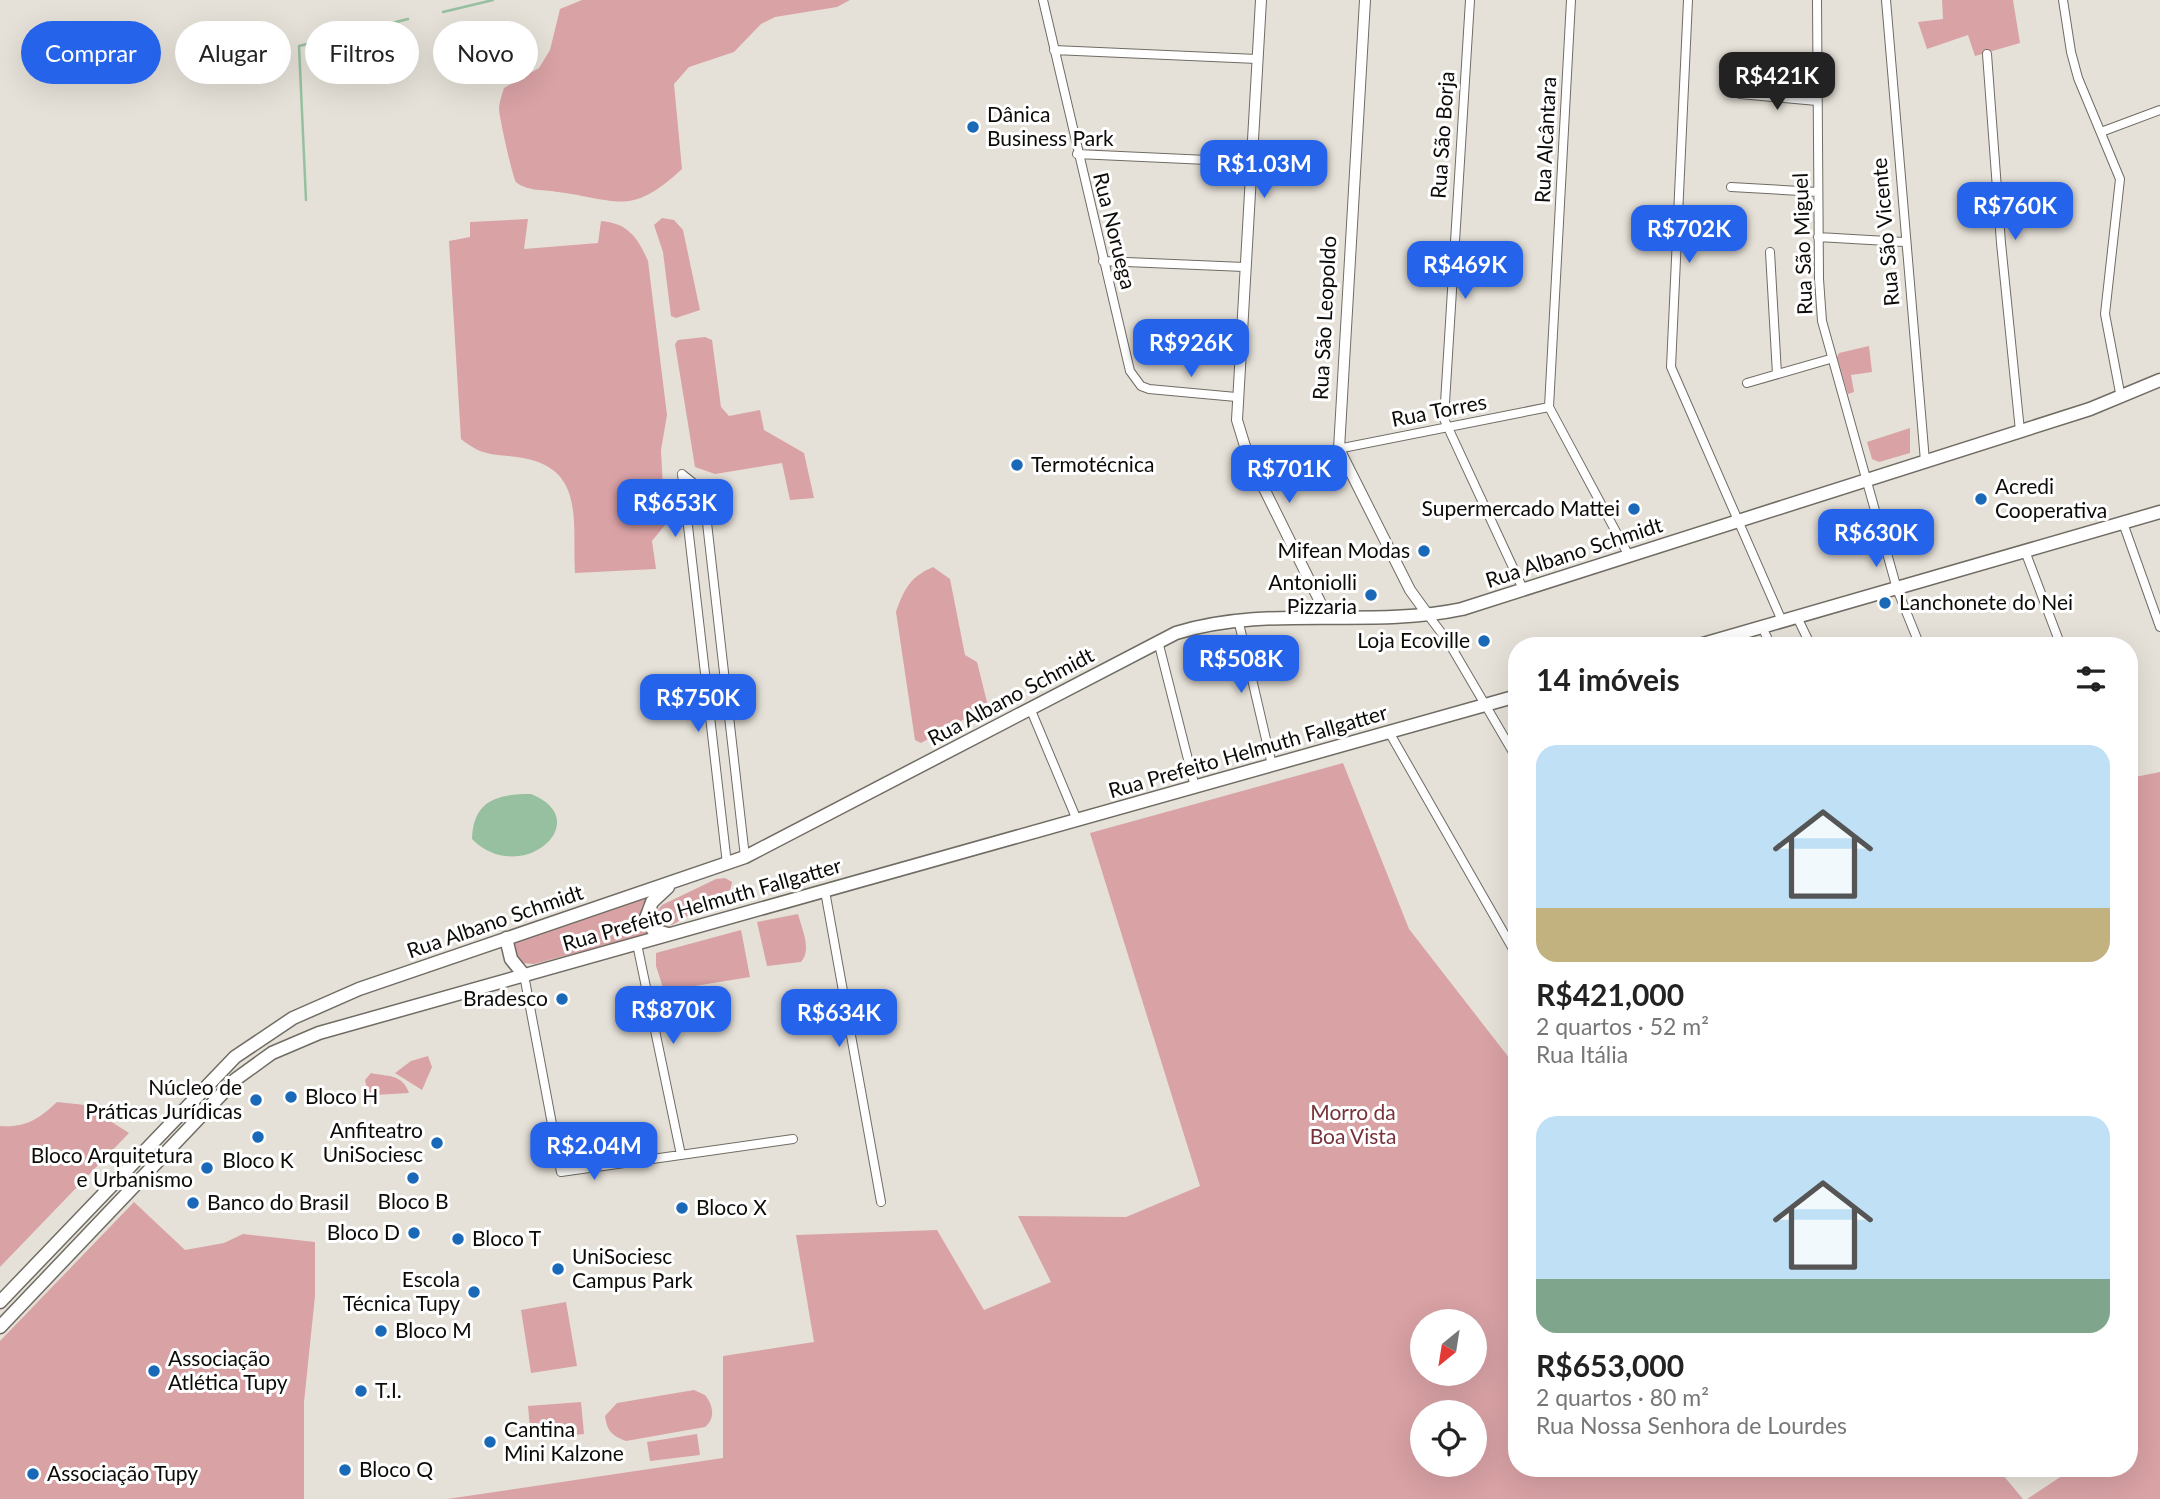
<!DOCTYPE html>
<html lang="pt">
<head>
<meta charset="utf-8">
<style>
	body { margin:0; font-family:Lato,sans-serif; background:#f2f2f2; color:#222; height:100vh; display:flex; flex-direction:column; font-size:26px; white-space:nowrap }
	* { box-sizing:border-box; margin:0 }
	p { font-size:23px; color:#767676 }
	.icon { flex:none; width:38px; height:38px; fill:none; stroke:currentColor; stroke-width:2; stroke-linecap:round; stroke-linejoin:round }
	.map { position:relative; flex:1; overflow:hidden }
	.side { position:absolute; left:1508px; top:637px; width:630px; height:840px; display:flex; flex-direction:column; background:#fff; border-radius:28px; box-shadow:0 7px 28px #0002 }
	.side>* { flex:none }
	.guide { position:absolute; left:21px; top:21px; width:665px; height:63px; display:flex; gap:14px }
	.needle { width:46px; rotate:210deg }
	.controls { position:absolute; left:1410px; top:1309px; display:grid; gap:14px }
	.controls a { display:grid; place-items:center; width:77px; height:77px; border-radius:50%; background:#fff; box-shadow:0 7px 28px #0002; font-size:35px }
	.price { position:absolute; translate:-50% -60px; padding:0 16px; border-radius:14px; background:#2563eb; color:#fff; font-size:23px; line-height:46px; filter:drop-shadow(0 2px 4px #0008) }
	.price::after { content:''; position:absolute; left:50%; top:42px; width:21px; height:16px; margin-left:-10px; background:inherit; clip-path:polygon(0 0,100% 0,50% 100%) }
	.price.active { background:#222; color:#fff }
	ul { padding:0; list-style:none }
	li { display:grid; align-content:center; gap:14px; height:371px; padding:0 28px }
	li span { display:grid; place-items:center; height:217px; border-radius:21px; color:#555 }
	li>.icon { margin-inline-start:auto }
	span .icon { width:126px; height:126px; fill:#fffc; stroke-width:1 }
	li b { font-size:30px }
	h2 { display:flex; justify-content:space-between; align-items:center; height:84px; padding:0 28px; font-size:30px }
	.tag { padding:0 24px; border-radius:32px; background:#fff; box-shadow:0 7px 28px #0002; font-size:24px; line-height:63px }
	.tag.active { background:#2563eb; color:#fff }
	.map>svg:first-child { display:block }
	.green { fill:#d9a2a5; fill-rule:evenodd }
	.water { fill:#96c09f }
	.lines { fill:none; stroke-linecap:round; stroke-linejoin:round }
	.stream { stroke:#96c09f; stroke-width:2.5 }
	.minor-casing { stroke:#706c64; stroke-width:10 }
	.tertiary-casing { stroke:#706c64; stroke-width:12 }
	.primary-casing { stroke:#706c64; stroke-width:15 }
	.minor { stroke:#fff; stroke-width:8 }
	.tertiary { stroke:#fff; stroke-width:10 }
	.primary { stroke:#fff; stroke-width:12 }
	.poi-dot { fill:#1969b8; stroke:#fff; stroke-width:2.5 }
	.labels { text-anchor:middle; stroke-width:6; stroke-linejoin:round; paint-order:stroke }
	.poi-label { font-size:21px; fill:#0d0b08; stroke:#fff; text-anchor:start }
	.street-label { font-size:21px; fill:#0d0b08; stroke:#fff }
	.park-label { font-size:21px; fill:#76323a; stroke:#fff }
</style>
</head>
<body>
<div class="map">
<svg width="2160" height="1499" viewBox="0 0 2160 1499">
	<rect width="100%" height="100%" fill="#e6e1d8"/>
	<path class="green" d="M 850,0 L 837,7 L 775,17 L 761,24 L 734,52 L 689,67 L 674,84 L 682,169 C 630,217 619,200 558,192 C 547,190 525,191 516,182 C 513,179 499,116 499,109 C 499,102 502,95 504,88 L 539,68 L 550,50 L 560,9 L 582,0 Z
		M 1942,0 L 2013,0 L 2020,43 L 1975,56 L 1968,35 L 1927,49 L 1918,22 L 1943,19 Z
		M 662,218 L 674,220 L 683,230 L 700,310 L 676,318 L 671,316 L 663,252 L 654,225 Z
		M 528,219 L 524,249 L 598,243 L 601,221 C 628,223 638,238 648,261 L 667,415 L 661,450 L 665,525 L 652,541 L 656,569 L 575,573 C 572,520 586,466 517,457 C 492,454 482,456 461,439 L 449,241 L 470,237 L 470,222 Z
		M 705,337 L 712,340 L 721,407 L 729,416 L 760,410 L 764,430 L 804,453 L 814,498 L 790,500 L 782,463 L 715,474 L 695,467 L 675,344 L 678,340 Z
		M 1869,346 L 1872,372 L 1851,375 L 1854,392 L 1848,394 L 1837,357 L 1839,353 Z
		M 1910,428 L 1910,453 L 1879,462 L 1872,459 L 1867,442 Z
		M 933,567 L 950,579 L 965,655 L 977,662 L 988,706 L 921,743 L 915,740 L 896,612 C 904,589 910,577 933,567 Z
		M 1343,763 L 1409,929 L 1517,1068 L 1517,1468 L 1997,1468 L 2023,1499 L 447,1499 L 723,1458 L 723,1356 L 814,1342 L 796,1235 L 937,1230 L 984,1310 L 1051,1282 L 1018,1216 L 1126,1217 L 1200,1186 L 1090,833 ZM 1423,1321 L 1475,1321 L 1475,1374 L 1423,1374 ZM 1423,1412 L 1475,1412 L 1475,1465 L 1423,1465 Z
		M 2160,772 L 2160,1499 L 2027,1499 L 2074,1468 L 2130,1468 L 2130,778 Z
		M 725,878 L 732,882 L 730,891 L 672,925 L 661,926 L 657,921 L 656,912 L 662,905 L 716,879 Z
		M 649,896 C 637,908 638,922 651,933 L 534,964 L 522,963 C 515,956 511,949 517,940 Z
		M 798,914 C 802,929 812,950 801,962 L 767,966 L 757,922 Z
		M 741,930 L 750,977 L 664,991 L 656,966 L 656,953 Z
		M 428,1056 L 432,1067 L 422,1090 L 395,1073 L 411,1061 Z
		M 371,1073 C 387,1077 402,1073 409,1093 L 375,1095 L 368,1092 L 365,1080 Z
		M 57,1102 L 85,1105 L 129,1133 L 0,1267 L 0,1126 C 25,1128 39,1119 57,1102 Z
		M 134,1202 L 185,1250 L 224,1243 L 243,1234 L 315,1242 L 315,1296 L 304,1402 L 304,1499 L 0,1499 L 0,1341 Z
		M 566,1302 L 577,1366 L 531,1373 L 521,1310 Z
		M 694,1390 L 705,1395 C 713,1405 716,1418 705,1427 L 626,1441 C 612,1436 607,1431 605,1416 L 617,1403 Z
		M 581,1402 L 584,1434 L 531,1439 L 528,1406 Z
		M 697,1434 L 700,1455 L 650,1461 L 647,1442 Z"/>
	<path class="water" d="M 531,794 C 598,821 520,888 472,839 C 473,800 498,794 531,794 Z"/>
	<g class="lines">
		<path class="stream" d="M 443,12 L 493,0
			M 306,200 L 299,46 L 408,19"/>
		<g class="minor-casing">
			<path id="minor" d="M 1043,0 L 1130,371 L 1141,386 L 1149,389 L 1236,397
				M 1470,0 L 1444,419 L 1523,589
				M 1571,0 L 1549,407 L 1629,556
				M 1688,0 L 1671,367 L 1782,621
				M 1817,0 L 1819,279 L 1822,321 L 1897,589 L 1920,646
				M 1886,0 L 1925,461
				M 2063,0 L 2071,52 L 2078,78 L 2120,179 L 2105,314 L 2121,398
				M 1054,50 L 1257,59
				M 1987,54 L 2001,243 L 2020,431
				M 1740,94 L 1817,101
				M 2101,132 L 2160,110
				M 1077,154 L 1251,162
				M 1731,187 L 1818,192
				M 1818,237 L 1904,242
				M 1770,252 L 1777,374
				M 1103,261 L 1244,267
				M 1747,383 L 1830,359
				M 1252,466 L 1549,407
				M 682,474 L 697,486 L 706,514 L 745,857
				M 682,474 L 727,864
				M 2123,523 L 2160,627
				M 2025,551 L 2061,646
				M 1428,615 L 1449,643 L 1517,759
				M 1797,617 L 1811,646
				M 1238,619 L 1272,765
				M 1762,627 L 1771,646
				M 1158,641 L 1195,787
				M 1030,708 L 1077,820
				M 1389,732 L 1517,956
				M 825,891 L 881,1202
				M 637,944 L 681,1155
				M 524,975 L 561,1172 L 793,1139"/>
		</g>
		<g class="tertiary-casing">
			<path id="tertiary" d="M 1261,0 L 1237,420 L 1248,456 L 1327,616
				M 1365,0 L 1339,449 L 1410,590 L 1428,615"/>
		</g>
		<g class="primary-casing">
			<path id="primary" d="M 1696,646 L 2160,512
				M 668,934 L 653,930 L 646,918 L 652,902 L 668,887
				M 506,938 L 511,959 L 524,975
				M 0,1302 L 235,1057 L 293,1018 L 359,989 L 745,857 L 1176,633 C 1270,604 1367,629 1462,609 L 2090,409 L 2160,380
				M 0,1327 L 236,1079 L 272,1053 L 319,1033 L 1517,696"/>
		</g>
		<use href="#minor" class="minor"/>
		<use href="#tertiary" class="tertiary"/>
		<use href="#primary" class="primary"/>
	</g>
	<g class="poi-dot">
		<circle cx="973" cy="127" r="7"/>
		<circle cx="1017" cy="465" r="7"/>
		<circle cx="1981" cy="499" r="7"/>
		<circle cx="1634" cy="509" r="7"/>
		<circle cx="1424" cy="551" r="7"/>
		<circle cx="1371" cy="595" r="7"/>
		<circle cx="1885" cy="603" r="7"/>
		<circle cx="1484" cy="641" r="7"/>
		<circle cx="562" cy="999" r="7"/>
		<circle cx="291" cy="1097" r="7"/>
		<circle cx="256" cy="1100" r="7"/>
		<circle cx="258" cy="1137" r="7"/>
		<circle cx="437" cy="1143" r="7"/>
		<circle cx="207" cy="1168" r="7"/>
		<circle cx="413" cy="1178" r="7"/>
		<circle cx="193" cy="1203" r="7"/>
		<circle cx="682" cy="1208" r="7"/>
		<circle cx="414" cy="1233" r="7"/>
		<circle cx="458" cy="1239" r="7"/>
		<circle cx="558" cy="1269" r="7"/>
		<circle cx="474" cy="1292" r="7"/>
		<circle cx="381" cy="1331" r="7"/>
		<circle cx="154" cy="1371" r="7"/>
		<circle cx="361" cy="1391" r="7"/>
		<circle cx="490" cy="1442" r="7"/>
		<circle cx="345" cy="1470" r="7"/>
		<circle cx="33" cy="1474" r="7"/>
	</g>
	<g class="labels">
		<g class="poi-label">
			<text x="987" y="122">Dânica<tspan x="987" dy="24">Business Park</tspan></text>
			<text x="1031" y="472">Termotécnica</text>
			<text x="1995" y="494">Acredi<tspan x="1995" dy="24">Cooperativa</tspan></text>
			<text x="1620" y="516" text-anchor="end">Supermercado Mattei</text>
			<text x="1410" y="558" text-anchor="end">Mifean Modas</text>
			<text x="1357" y="590" text-anchor="end">Antoniolli<tspan x="1357" dy="24">Pizzaria</tspan></text>
			<text x="1899" y="610">Lanchonete do Nei</text>
			<text x="1470" y="648" text-anchor="end">Loja Ecoville</text>
			<text x="548" y="1006" text-anchor="end">Bradesco</text>
			<text x="242" y="1095" text-anchor="end">Núcleo de<tspan x="242" dy="24">Práticas Jurídicas</tspan></text>
			<text x="305" y="1104">Bloco H</text>
			<text x="423" y="1138" text-anchor="end">Anfiteatro<tspan x="423" dy="24">UniSociesc</tspan></text>
			<text x="193" y="1163" text-anchor="end">Bloco Arquitetura<tspan x="193" dy="24">e Urbanismo</tspan></text>
			<text x="258" y="1168" text-anchor="middle">Bloco K</text>
			<text x="413" y="1209" text-anchor="middle">Bloco B</text>
			<text x="207" y="1210">Banco do Brasil</text>
			<text x="696" y="1215">Bloco X</text>
			<text x="400" y="1240" text-anchor="end">Bloco D</text>
			<text x="472" y="1246">Bloco T</text>
			<text x="572" y="1264">UniSociesc<tspan x="572" dy="24">Campus Park</tspan></text>
			<text x="460" y="1287" text-anchor="end">Escola<tspan x="460" dy="24">Técnica Tupy</tspan></text>
			<text x="395" y="1338">Bloco M</text>
			<text x="168" y="1366">Associação<tspan x="168" dy="24">Atlética Tupy</tspan></text>
			<text x="375" y="1398">T.I.</text>
			<text x="504" y="1437">Cantina<tspan x="504" dy="24">Mini Kalzone</tspan></text>
			<text x="359" y="1477">Bloco Q</text>
			<text x="47" y="1481">Associação Tupy</text>
		</g>
		<g class="street-label">
			<text transform="translate(1443 135) rotate(-86)" y="7">Rua São Borja</text>
			<text transform="translate(1546 140) rotate(-87)" y="7">Rua Alcântara</text>
			<text transform="translate(1114 231) rotate(76)" y="7">Rua Noruega</text>
			<text transform="translate(1886 232) rotate(-95)" y="7">Rua São Vicente</text>
			<text transform="translate(1803 244) rotate(-92)" y="7">Rua São Miguel</text>
			<text transform="translate(1325 318) rotate(-87)" y="7">Rua São Leopoldo</text>
			<text transform="translate(1439 411) rotate(-11)" y="7">Rua Torres</text>
			<text transform="translate(1574 553) rotate(-18)" y="7">Rua Albano Schmidt</text>
			<text transform="translate(1011 697) rotate(-28)" y="7">Rua Albano Schmidt</text>
			<text transform="translate(1248 752) rotate(-16)" y="7">Rua Prefeito Helmuth Fallgatter</text>
			<text transform="translate(702 905) rotate(-16)" y="7">Rua Prefeito Helmuth Fallgatter</text>
			<text transform="translate(495 922) rotate(-19)" y="7">Rua Albano Schmidt</text>
		</g>
		<g class="park-label">
			<text x="1353" y="1120">Morro da<tspan x="1353" dy="24">Boa Vista</tspan></text>
		</g>
	</g>
</svg>
<div class="controls">
<a><svg class="needle" viewBox="-14 -14 28 28"><path d="M0-13l5 13h-10z" fill="#e53935"/><path d="M0 13l5-13h-10z" fill="#767676"/></svg></a>
<a><svg class="icon" aria-label="locate" viewBox="0 0 24 24"><circle cx="12" cy="12" r="6"/><path d="M12 2v4M12 18v4M2 12h4M18 12h4"/></svg></a>
</div>
<b class="price active" style="left:1777px;top:112px">R$421K</b>
<b class="price" style="left:1264px;top:200px">R$1.03M</b>
<b class="price" style="left:2015px;top:242px">R$760K</b>
<b class="price" style="left:1689px;top:265px">R$702K</b>
<b class="price" style="left:1465px;top:301px">R$469K</b>
<b class="price" style="left:1191px;top:379px">R$926K</b>
<b class="price" style="left:1289px;top:505px">R$701K</b>
<b class="price" style="left:675px;top:539px">R$653K</b>
<b class="price" style="left:1876px;top:569px">R$630K</b>
<b class="price" style="left:1241px;top:695px">R$508K</b>
<b class="price" style="left:698px;top:734px">R$750K</b>
<b class="price" style="left:673px;top:1046px">R$870K</b>
<b class="price" style="left:839px;top:1049px">R$634K</b>
<b class="price" style="left:594px;top:1182px">R$2.04M</b>
<div class="guide">
<a class="tag active">Comprar</a>
<a class="tag">Alugar</a>
<a class="tag">Filtros</a>
<a class="tag">Novo</a>
</div>
<section class="side">
<h2>14 imóveis<svg class="icon" aria-label="filters" viewBox="0 0 24 24"><path d="M4 7h16M4 17h16"/><circle cx="9" cy="7" r="2"/><circle cx="15" cy="17" r="2"/></svg></h2>
<ul>
<li><span style="background:linear-gradient(#bfe0f5 75%,#c2b280 0)"><svg class="icon" aria-label="home" viewBox="0 0 24 24"><path d="M3 11l9-7 9 7M6 9v11h12V9"/></svg></span><div><b>R$421,000</b><p>2 quartos · 52 m²</p><p>Rua Itália</p></div></li>
<li><span style="background:linear-gradient(#bfe0f5 75%,#7fa58c 0)"><svg class="icon" aria-label="home" viewBox="0 0 24 24"><path d="M3 11l9-7 9 7M6 9v11h12V9"/></svg></span><div><b>R$653,000</b><p>2 quartos · 80 m²</p><p>Rua Nossa Senhora de Lourdes</p></div></li>
</ul>
</section>
</div>
</body>
</html>
